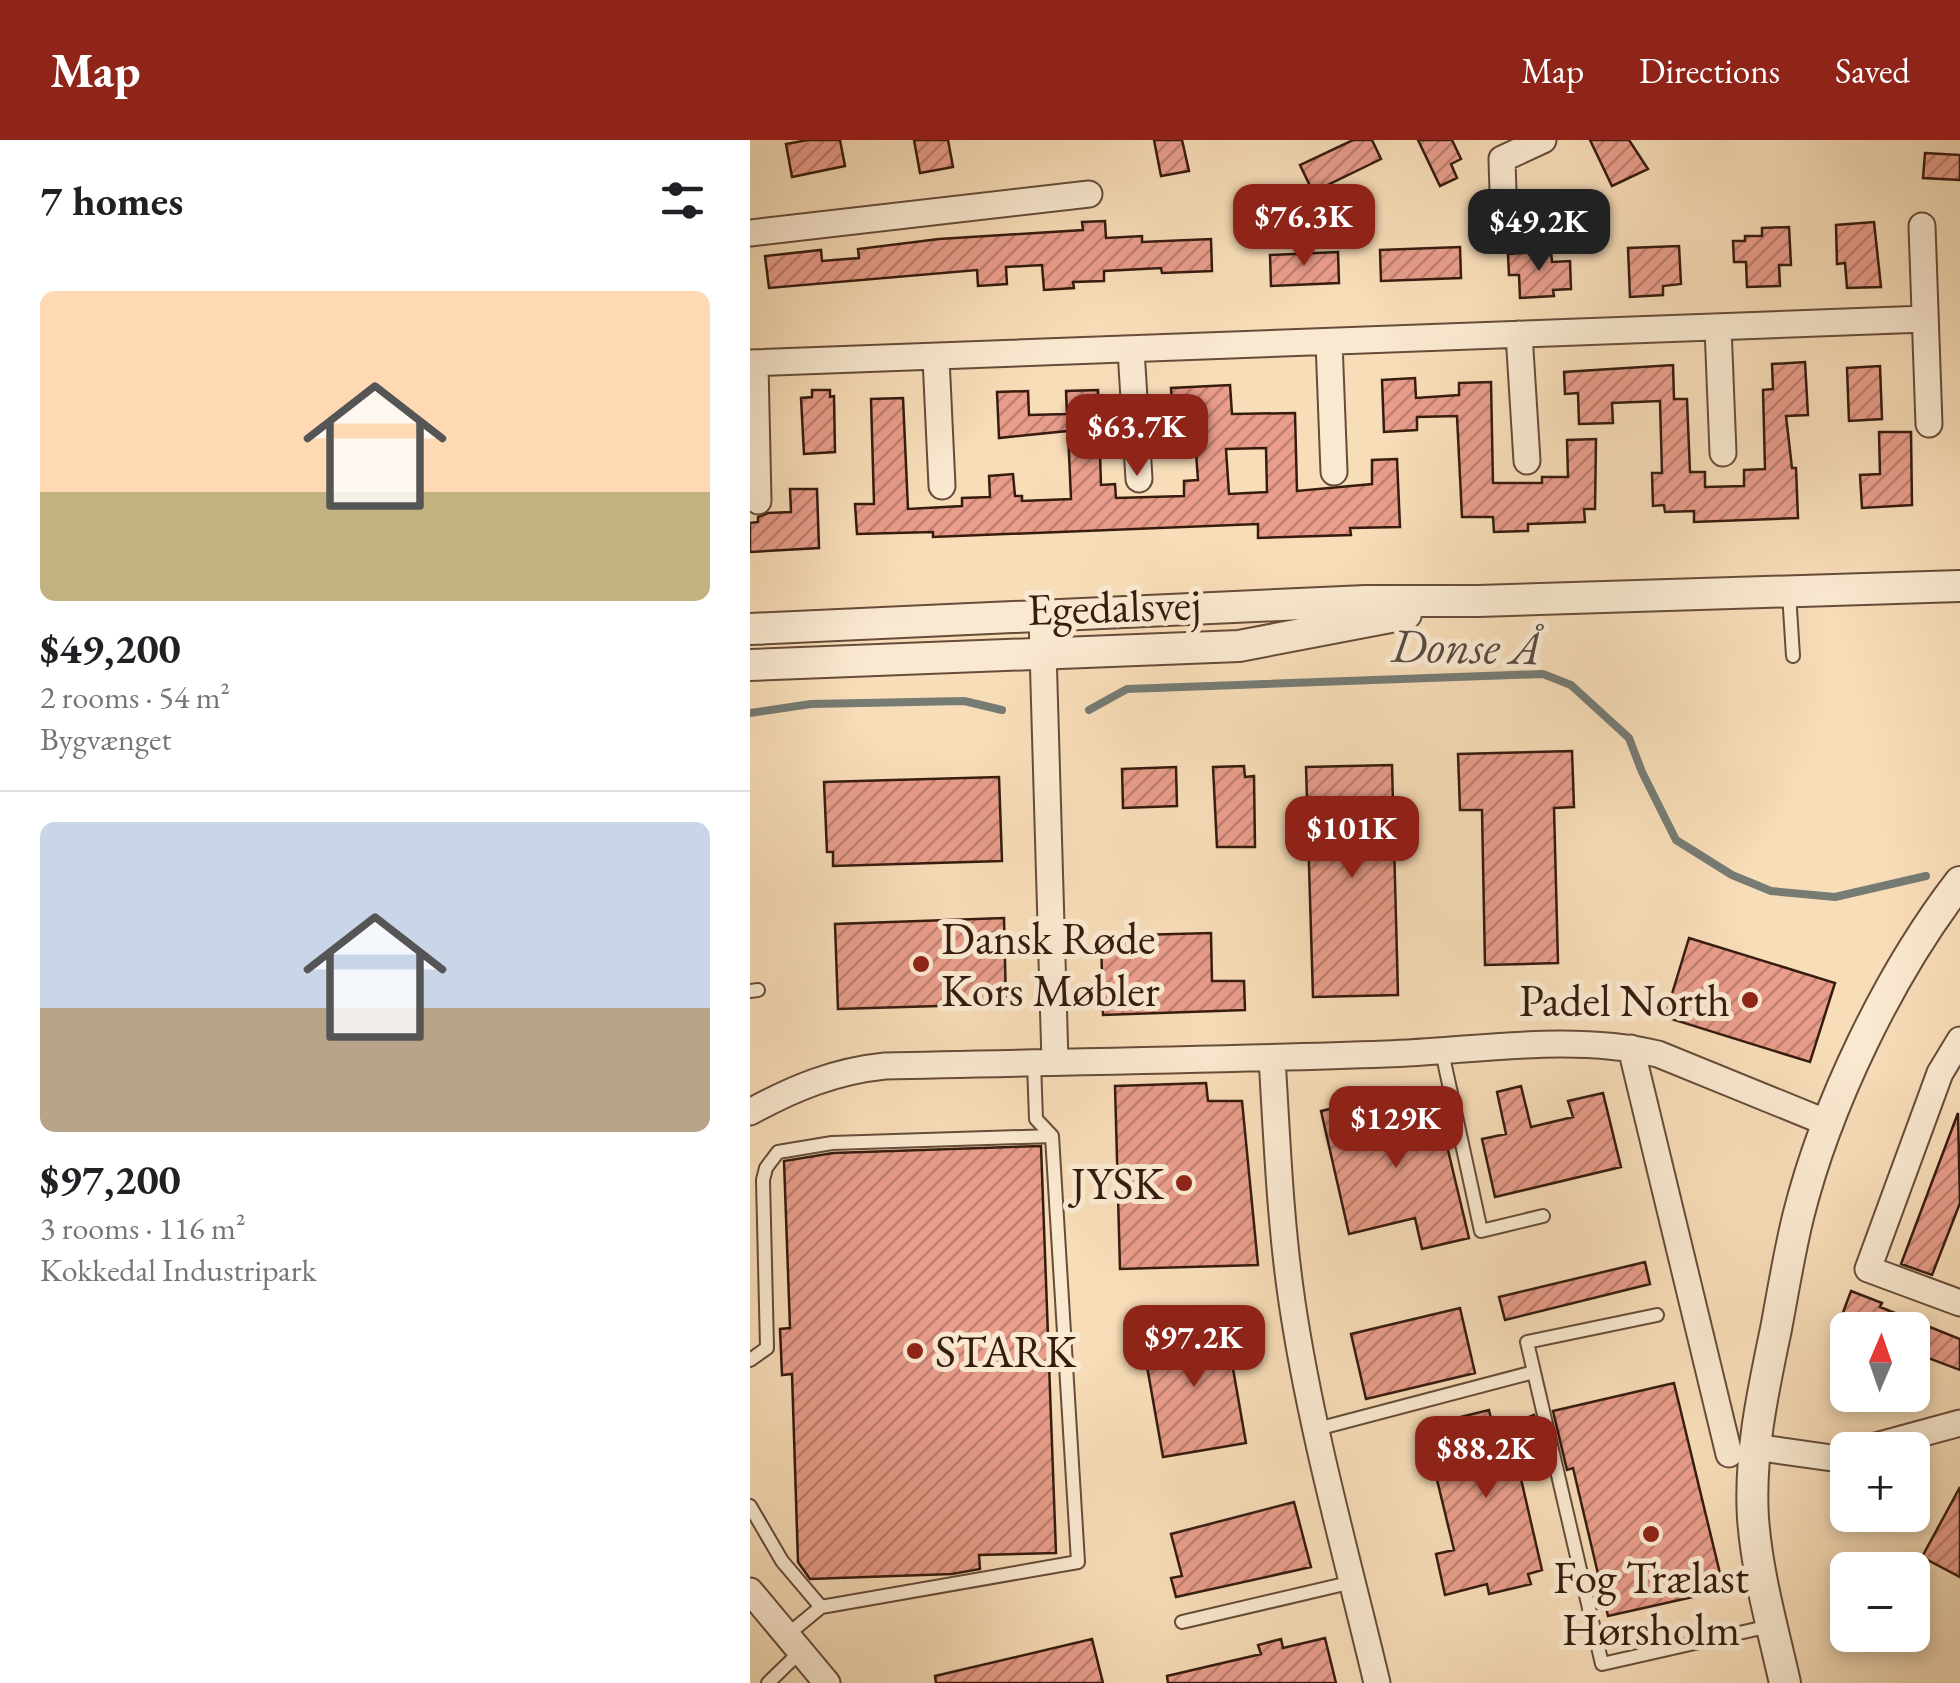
<!DOCTYPE html>
<html lang="en">
<head>
<meta charset="utf-8">
<style>
	body { margin:0; font-family:"EB Garamond",serif; background:#f6f6f6; color:#202124; height:100vh; display:flex; flex-direction:column; font-size:38px; white-space:nowrap }
	* { box-sizing:border-box; margin:0 }
	p { font-size:32px; color:#757577 }
	.icon { flex:none; width:55px; height:55px; fill:none; stroke:currentColor; stroke-width:2; stroke-linecap:round; stroke-linejoin:round }
	.map { position:relative; flex:1; overflow:hidden }
	.panel { display:flex; flex-direction:column; background:#fff; width:750px }
	.panel>* { flex:none }
	.needle { width:65px; rotate:2deg }
	.fabs { position:absolute; left:1080px; top:1172px; display:grid; gap:20px }
	.fabs a { display:grid; place-items:center; width:100px; height:100px; border-radius:15px; background:#fff; box-shadow:0 5px 15px #0003; font-size:50px }
	.price { position:absolute; translate:-50% -85px; padding:0 22px; border-radius:20px; background:#8f2418; color:#fff; font-size:32px; line-height:65px; filter:drop-shadow(0 2px 5px #0008) }
	.price::after { content:''; position:absolute; left:50%; top:60px; width:30px; height:22px; margin-left:-15px; background:inherit; clip-path:polygon(0 0,100% 0,50% 100%) }
	.price.selected { background:#222; color:#fff }
	ul { padding:0; list-style:none }
	li { display:grid; align-content:center; gap:20px; height:530px; padding:0 40px }
	li+li { border-top:2px solid #e0e0e0 }
	li span { display:grid; place-items:center; height:310px; border-radius:15px; color:#555 }
	li>.icon { margin-inline-start:auto }
	span .icon { width:180px; height:180px; fill:#fffc; stroke-width:1 }
	li b { font-size:42px }
	h2 { display:flex; justify-content:space-between; align-items:center; height:120px; padding:0 40px; font-size:42px }
	header { display:flex; align-items:center; gap:60px; box-sizing:border-box; height:140px; padding:0 50px; background:#8f2418; color:#fff }
	header strong { font-size:48px }
	nav { display:flex; gap:55px; margin-inline-start:auto; font-size:35px }
	main { display:flex; flex:1; min-height:0 }
	.map>svg:first-child { display:block }
	.lines { fill:none; stroke-linecap:round; stroke-linejoin:round }
	.stream { stroke:#767b74; stroke-width:8 }
	.building { fill:url(#building-hatch); stroke:#361c0f; stroke-width:2.5; fill-rule:evenodd }
	.service-casing { stroke:#664c39; stroke-width:16 }
	.minor-casing { stroke:#664c39; stroke-width:29 }
	.tertiary-casing { stroke:#664c39; stroke-width:34 }
	.service { stroke:#fae9d1; stroke-width:12 }
	.minor { stroke:#fae9d1; stroke-width:25 }
	.tertiary { stroke:#fae9d1; stroke-width:30 }
	.poi-dot { fill:#8f2418; stroke:#fae9d1; stroke-width:4 }
	.labels { text-anchor:middle; stroke-width:10; stroke-linejoin:round; paint-order:stroke }
	.street-label { font-size:45px; fill:#361c0f; stroke:#fae9d1 }
	.poi-label { font-size:45px; fill:#361c0f; stroke:#fae9d1; text-anchor:start }
	.water-label { font-size:48px; font-style:italic; fill:#564b42; stroke:#fae9d1 }
</style>
</head>
<body>
<header>
<strong>Map</strong>
<nav><a>Map</a><a>Directions</a><a>Saved</a></nav>
</header>
<main>
<section class="panel">
<h2>7 homes<svg class="icon" aria-label="filters" viewBox="0 0 24 24"><path d="M4 7h16M4 17h16"/><circle cx="9" cy="7" r="2"/><circle cx="15" cy="17" r="2"/></svg></h2>
<ul>
<li><span style="background:linear-gradient(#ffd9b3 65%,#c2b280 0)"><svg class="icon" aria-label="home" viewBox="0 0 24 24"><path d="M3 11l9-7 9 7M6 9v11h12V9"/></svg></span><div><b>$49,200</b><p>2 rooms · 54 m²</p><p>Bygvænget</p></div></li>
<li><span style="background:linear-gradient(#c9d6e8 60%,#b9a48a 0)"><svg class="icon" aria-label="home" viewBox="0 0 24 24"><path d="M3 11l9-7 9 7M6 9v11h12V9"/></svg></span><div><b>$97,200</b><p>3 rooms · 116 m²</p><p>Kokkedal Industripark</p></div></li>
</ul>
</section>
<div class="map">
<svg width="1210" height="1543" viewBox="0 0 1210 1543">
	<defs>
		<pattern id="building-hatch" width="6" height="6" patternUnits="userSpaceOnUse" patternTransform="scale(2.5)"><rect width="6" height="6" fill="#e99d8b"/><path d="M-1 1l2-2M0 6l6-6M5 7l2-2" fill="none" stroke="#be7f70"/></pattern>
	</defs>
	<rect width="100%" height="100%" fill="#f7ddb8"/>
	<filter id="stains"><feTurbulence type="fractalNoise" baseFrequency=".002" numOctaves="4"/><feColorMatrix values="0 0 0 0 .2 0 0 0 0 .09 0 0 0 0 .02 0 0 0 .5 -.17"/></filter>
	<radialGradient id="worn" r=".72"><stop offset=".6" stop-color="#630" stop-opacity="0"/><stop offset="1" stop-color="#630" stop-opacity=".3"/></radialGradient>
	<g class="lines">
		<path class="stream" d="M 339,570 L 377,549 L 793,534 L 821,545 L 879,598 L 892,632 L 926,700 L 982,735 L 1021,751 L 1085,757 L 1176,736
			M 0,573 L 61,564 L 214,561 L 252,570"/>
	</g>
	<path class="building" d="M 58,0 L 90,0 L 95,26 L 42,37 L 36,4 Z
		M 164,0 L 198,0 L 203,27 L 170,33 Z
		M 404,0 L 432,0 L 439,31 L 411,36 Z
		M 603,0 L 622,0 L 631,19 L 563,52 L 550,25 Z
		M 668,0 L 702,0 L 711,19 L 701,24 L 707,38 L 690,46 Z
		M 840,0 L 879,0 L 898,29 L 862,46 Z
		M 1175,13 L 1210,15 L 1210,40 L 1173,38 Z
		M 355,81 L 356,98 L 392,96 L 392,102 L 461,99 L 462,131 L 412,133 L 411,128 L 354,131 L 354,141 L 323,142 L 324,148 L 294,150 L 292,125 L 256,127 L 257,144 L 228,146 L 227,130 L 19,148 L 15,116 L 71,110 L 72,121 L 109,118 L 108,109 L 189,99 L 333,90 L 332,82 Z
		M 1124,82 L 1131,147 L 1097,148 L 1095,123 L 1087,124 L 1086,85 Z
		M 1039,87 L 1041,125 L 1029,125 L 1030,146 L 997,147 L 996,122 L 984,122 L 983,101 L 995,101 L 995,96 L 1012,96 L 1012,88 Z
		M 929,106 L 931,144 L 913,146 L 913,155 L 880,157 L 878,108 Z
		M 710,107 L 711,138 L 631,141 L 630,110 Z
		M 801,111 L 802,122 L 820,121 L 821,149 L 803,150 L 804,156 L 770,158 L 769,135 L 759,135 L 758,114 Z
		M 588,112 L 589,143 L 521,146 L 520,115 Z
		M 1055,222 L 1058,275 L 1036,276 L 1042,328 L 1046,328 L 1048,378 L 944,382 L 944,371 L 915,372 L 914,365 L 903,366 L 902,333 L 912,333 L 910,261 L 862,263 L 863,283 L 829,284 L 828,253 L 815,254 L 814,232 L 923,225 L 924,259 L 937,259 L 940,332 L 955,332 L 955,347 L 994,346 L 994,330 L 1015,329 L 1013,250 L 1023,249 L 1022,224 Z
		M 1130,226 L 1132,279 L 1099,281 L 1097,228 Z
		M 665,238 L 666,258 L 709,255 L 709,243 L 741,242 L 743,343 L 792,343 L 792,337 L 818,337 L 817,300 L 846,299 L 845,369 L 834,369 L 835,382 L 778,384 L 778,391 L 744,392 L 743,377 L 712,377 L 707,276 L 667,277 L 667,290 L 634,292 L 632,240 Z
		M 480,245 L 482,274 L 545,273 L 547,351 L 622,344 L 622,320 L 647,319 L 650,387 L 600,388 L 601,395 L 508,398 L 508,384 L 183,397 L 183,392 L 107,394 L 105,364 L 124,364 L 121,259 L 153,258 L 158,369 L 212,366 L 212,358 L 240,357 L 239,336 L 263,334 L 265,356 L 272,356 L 272,361 L 321,359 L 318,291 L 249,298 L 247,252 L 278,251 L 279,275 L 317,274 L 316,251 L 348,250 L 351,345 L 365,344 L 366,358 L 434,356 L 434,341 L 448,340 L 445,299 L 441,299 L 439,266 L 422,267 L 421,248 ZM 516,308 L 517,352 L 479,354 L 476,309 Z
		M 62,250 L 80,250 L 80,257 L 84,256 L 85,312 L 54,314 L 51,258 L 62,257 Z
		M 1129,292 L 1161,292 L 1162,365 L 1112,368 L 1110,335 L 1130,334 Z
		M 40,349 L 67,349 L 69,408 L 0,412 L 0,383 L 8,382 L 8,377 L 18,373 L 41,372 Z
		M 822,611 L 824,667 L 804,668 L 808,823 L 735,825 L 732,670 L 710,670 L 708,614 Z
		M 642,625 L 648,855 L 563,857 L 556,627 Z
		M 494,626 L 495,637 L 504,636 L 505,707 L 467,707 L 463,627 Z
		M 426,627 L 427,666 L 373,668 L 372,629 Z
		M 249,637 L 252,721 L 83,726 L 83,712 L 77,712 L 74,642 Z
		M 254,778 L 256,864 L 88,869 L 85,784 Z
		M 461,793 L 462,841 L 494,841 L 495,870 L 353,875 L 351,796 Z
		M 939,798 L 1085,843 L 1060,922 L 915,877 Z
		M 456,943 L 458,961 L 492,961 L 508,1125 L 370,1129 L 365,946 Z
		M 771,946 L 781,987 L 823,977 L 818,961 L 853,953 L 871,1027 L 745,1057 L 732,999 L 756,994 L 747,952 Z
		M 686,960 L 719,1098 L 672,1109 L 665,1078 L 599,1094 L 571,971 L 615,961 L 619,976 Z
		M 1208,973 L 1210,1063 L 1182,1135 L 1151,1124 Z
		M 291,1006 L 306,1413 L 229,1415 L 230,1429 L 202,1434 L 60,1439 L 48,1422 L 42,1234 L 32,1235 L 30,1189 L 40,1188 L 34,1021 L 83,1013 Z
		M 895,1122 L 900,1144 L 755,1180 L 749,1157 Z
		M 1101,1151 L 1132,1163 L 1130,1167 L 1210,1199 L 1210,1230 L 1162,1212 L 1162,1190 L 1107,1190 L 1089,1183 Z
		M 710,1168 L 725,1233 L 616,1259 L 601,1194 Z
		M 475,1183 L 496,1303 L 413,1317 L 392,1198 Z
		M 924,1243 L 974,1450 L 858,1476 L 823,1328 L 817,1330 L 803,1271 Z
		M 739,1270 L 744,1292 L 781,1283 L 779,1277 L 784,1275 L 797,1333 L 771,1339 L 792,1430 L 778,1434 L 781,1444 L 739,1454 L 737,1444 L 695,1455 L 686,1414 L 704,1410 L 674,1286 Z
		M 1210,1347 L 1210,1437 L 1172,1417 Z
		M 544,1362 L 561,1427 L 426,1457 L 421,1438 L 432,1436 L 421,1394 Z
		M 575,1498 L 586,1543 L 418,1543 L 417,1536 L 511,1514 L 508,1505 L 531,1499 L 533,1508 Z
		M 342,1499 L 353,1543 L 186,1543 L 185,1536 Z"/>
	<g class="lines">
		<g class="service-casing">
			<path id="service" d="M 1039,453 L 1043,516
				M 0,851 L 8,850
				M 692,912 L 731,1091 L 793,1076
				M 907,1175 L 777,1202 L 852,1524 L 1020,1486
				M 0,1220 L 17,1208 L 13,1040 L 16,1028 L 28,1012 L 82,1003 L 302,996
				M 567,1289 L 784,1232
				M 0,1366 L 32,1421 L 71,1467 L 328,1422 L 302,996 L 286,979 L 284,923
				M 432,1482 L 603,1442
				M 37,1495 L 71,1467
				M 18,1543 L 51,1511"/>
		</g>
		<g class="minor-casing">
			<path id="minor" d="M 753,52 L 752,19 L 793,0
				M 1172,86 L 1179,284
				M 0,93 L 339,54
				M 968,187 L 973,313
				M 769,194 L 777,321
				M 579,202 L 584,332
				M 381,210 L 389,339
				M 186,218 L 192,346
				M 0,223 L 1175,179
				M 5,225 L 8,361
				M 292,476 L 305,922
				M 1210,900 L 1190,933 L 1118,1129 L 1210,1163
				M 881,908 L 979,1314
				M 522,918 C 527,999 530,1081 542,1162 C 561,1290 597,1417 627,1543
				M 0,972 C 44,948 85,931 135,926 C 302,922 469,920 636,914 C 725,911 820,893 908,914 L 1080,984
				M 1005,1307 L 1082,1318 L 1098,1314
				M 1111,1310 L 1210,1283
				M 0,1451 L 77,1543"/>
		</g>
		<g class="tertiary-casing">
			<path id="tertiary" d="M 0,489 L 616,461 L 728,461 L 1210,446
				M 0,525 L 489,506 L 656,474
				M 1035,1543 C 1023,1489 1007,1434 1003,1378 C 999,1315 1013,1251 1026,1189 C 1033,1152 1039,1114 1048,1077 C 1076,965 1139,834 1210,742"/>
		</g>
		<use href="#service" class="service"/>
		<use href="#minor" class="minor"/>
		<use href="#tertiary" class="tertiary"/>
	</g>
	<g class="poi-dot">
		<circle cx="171" cy="824" r="10"/>
		<circle cx="1000" cy="860" r="10"/>
		<circle cx="434" cy="1043" r="10"/>
		<circle cx="165" cy="1211" r="10"/>
		<circle cx="901" cy="1394" r="10"/>
	</g>
	<g class="labels">
		<g class="street-label">
			<text transform="translate(364 466) rotate(-2)" y="16">Egedalsvej</text>
		</g>
		<g class="poi-label">
			<text x="191" y="814">Dansk Røde<tspan x="191" dy="52">Kors Møbler</tspan></text>
			<text x="980" y="876" text-anchor="end">Padel North</text>
			<text x="414" y="1059" text-anchor="end">JYSK</text>
			<text x="185" y="1227">STARK</text>
			<text x="901" y="1453" text-anchor="middle">Fog Trælast<tspan x="901" dy="52">Hørsholm</tspan></text>
		</g>
		<g class="water-label">
			<text transform="translate(716 506) rotate(1)" y="17">Donse Å</text>
		</g>
	</g>
	<rect width="100%" height="100%" filter="url(#stains)"/>
	<rect width="100%" height="100%" fill="url(#worn)"/>
</svg>
<div class="fabs">
<a><svg class="needle" viewBox="-14 -14 28 28"><path d="M0-13l5 13h-10z" fill="#e53935"/><path d="M0 13l5-13h-10z" fill="#757577"/></svg></a>
<a>+</a>
<a>−</a>
</div>
<b class="price" style="left:554px;top:129px">$76.3K</b>
<b class="price selected" style="left:789px;top:134px">$49.2K</b>
<b class="price" style="left:387px;top:339px">$63.7K</b>
<b class="price" style="left:602px;top:741px">$101K</b>
<b class="price" style="left:646px;top:1031px">$129K</b>
<b class="price" style="left:444px;top:1250px">$97.2K</b>
<b class="price" style="left:736px;top:1361px">$88.2K</b>
</div>
</main>
</body>
</html>
